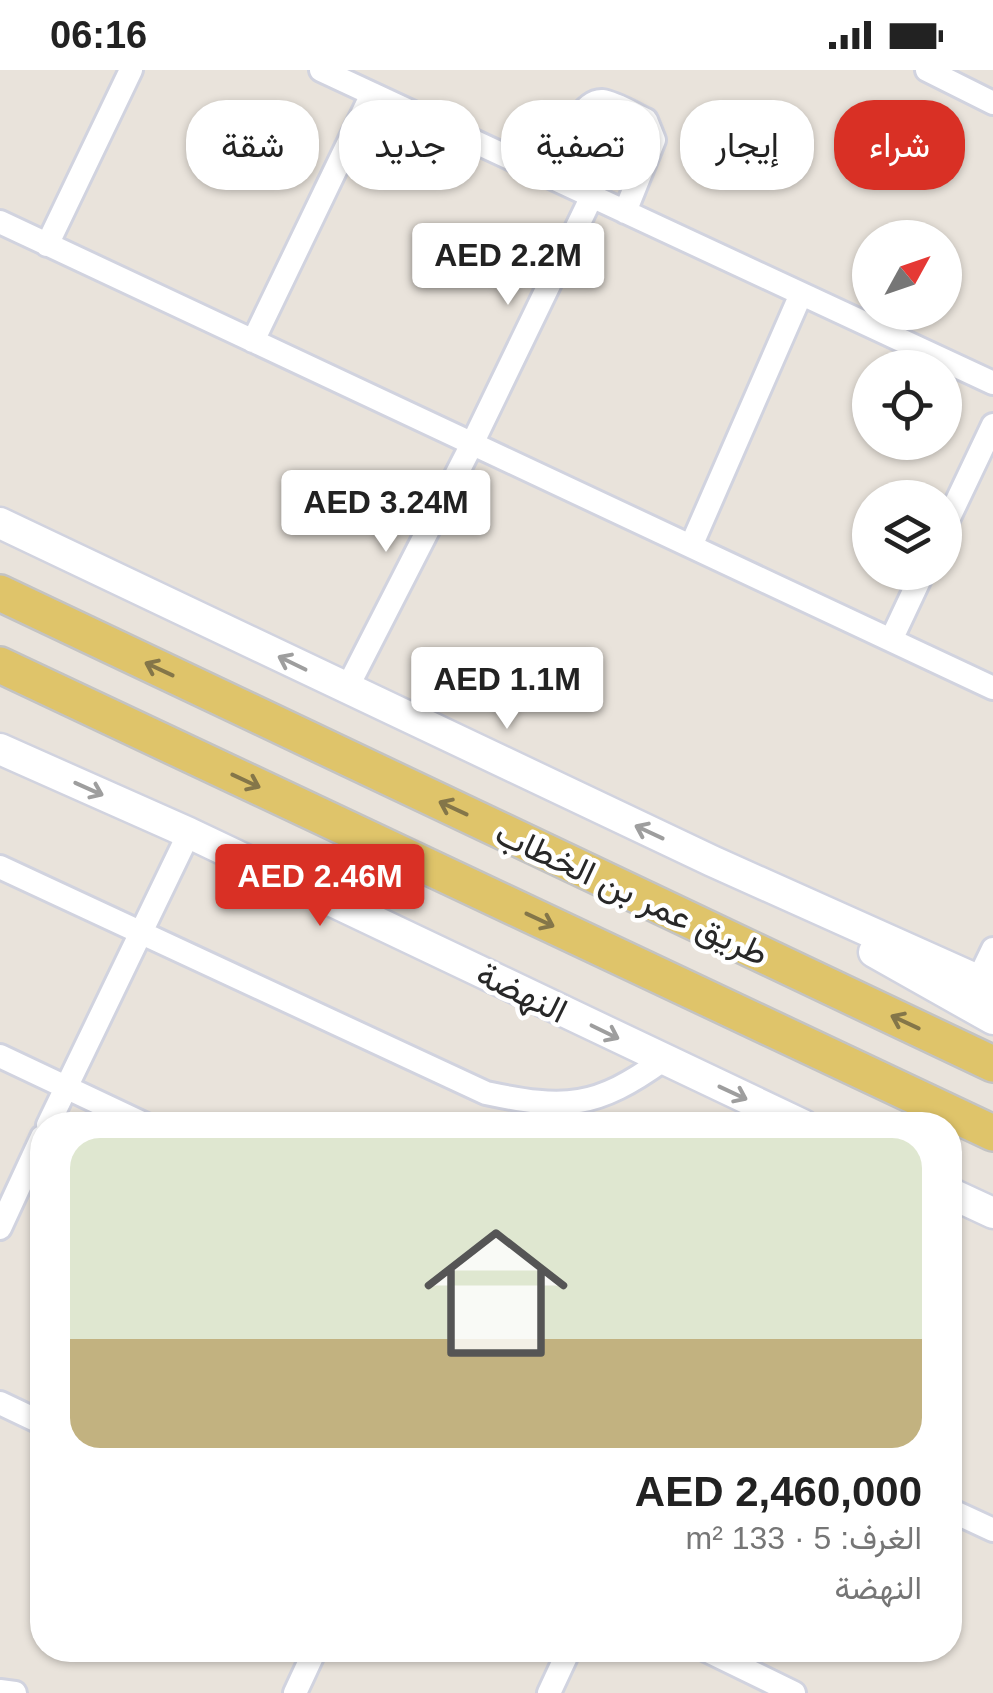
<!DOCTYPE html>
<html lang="ar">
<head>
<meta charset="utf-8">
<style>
	body { margin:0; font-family:Arial,Vazirmatn,sans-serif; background:#f2f2f2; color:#222; direction:rtl; height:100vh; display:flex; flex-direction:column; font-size:38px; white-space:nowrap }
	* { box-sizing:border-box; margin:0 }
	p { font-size:32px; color:#767676 }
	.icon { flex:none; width:55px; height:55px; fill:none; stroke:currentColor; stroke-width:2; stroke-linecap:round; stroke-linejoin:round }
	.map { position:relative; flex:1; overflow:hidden; direction:ltr }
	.sheet { position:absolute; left:30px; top:1042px; width:932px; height:550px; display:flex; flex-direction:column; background:#fff; border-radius:40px; box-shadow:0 2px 8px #0004; direction:rtl }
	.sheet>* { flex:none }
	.top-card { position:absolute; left:30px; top:30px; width:935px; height:90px; direction:rtl; display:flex; gap:20px }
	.needle { width:65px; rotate:50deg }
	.fabs { position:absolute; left:852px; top:150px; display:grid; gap:20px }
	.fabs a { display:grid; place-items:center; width:110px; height:110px; border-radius:50%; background:#fff; box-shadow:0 2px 8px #0004; font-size:50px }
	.price { position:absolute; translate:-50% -85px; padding:0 22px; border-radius:10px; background:#fff; color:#222; font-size:32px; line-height:65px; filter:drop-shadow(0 2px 5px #0008) }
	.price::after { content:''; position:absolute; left:50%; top:60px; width:30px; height:22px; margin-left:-15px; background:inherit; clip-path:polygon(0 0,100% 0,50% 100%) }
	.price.active { background:#d93025; color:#fff }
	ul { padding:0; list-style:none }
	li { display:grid; align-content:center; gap:20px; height:530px; padding:0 40px }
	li+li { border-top:2px solid #e0e0e0 }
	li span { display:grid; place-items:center; height:310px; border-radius:30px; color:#555 }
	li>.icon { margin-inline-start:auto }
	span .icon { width:180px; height:180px; fill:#fffc; stroke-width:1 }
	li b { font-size:42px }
	.tag { padding:0 35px; border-radius:40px; background:#fff; box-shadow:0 2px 8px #0004; font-size:35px; line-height:90px }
	.tag.active { background:#d93025; color:#fff }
	.status { display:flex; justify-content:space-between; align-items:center; height:70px; padding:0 50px; background:#fff; direction:ltr }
	.status svg { height:28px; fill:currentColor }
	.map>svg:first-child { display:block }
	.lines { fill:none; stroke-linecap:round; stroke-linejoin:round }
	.street-casing { stroke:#d1d3df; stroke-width:28 }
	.secondary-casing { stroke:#d1d3df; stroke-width:35 }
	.primary-casing { stroke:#c3c3c3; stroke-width:40 }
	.street { stroke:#fff; stroke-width:22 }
	.secondary { stroke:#fff; stroke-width:30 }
	.primary { stroke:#dfc46a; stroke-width:35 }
	.oneway { stroke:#9e9e9e }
	.oneway2 { stroke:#847649 }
	.labels { text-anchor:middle; stroke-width:9; stroke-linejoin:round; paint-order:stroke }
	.street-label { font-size:35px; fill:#282828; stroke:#fff }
</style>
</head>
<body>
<div class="status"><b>06:16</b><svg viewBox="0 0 49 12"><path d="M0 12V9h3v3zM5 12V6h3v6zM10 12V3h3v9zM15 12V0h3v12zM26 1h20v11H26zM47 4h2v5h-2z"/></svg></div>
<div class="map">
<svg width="993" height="1623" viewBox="0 0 993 1623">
	<rect width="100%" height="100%" fill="#e9e3db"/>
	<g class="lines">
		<g class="street-casing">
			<path id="street" d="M 321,0 L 993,313
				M 927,0 L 993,33
				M 550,106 C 559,86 578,30 602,31 C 616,33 633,44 646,50 L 654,70 L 625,142
				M 0,152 L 993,618
				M 47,175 L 131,0
				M 253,271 L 372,24
				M 945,456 L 993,355
				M 691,476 L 801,224
				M 891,570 L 923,502
				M 346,620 L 472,374 L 592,126
				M 0,797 L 486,1023 C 566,1040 596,1038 663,990
				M 978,910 L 993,879
				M 0,986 L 146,1055
				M 48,1055 L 189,763
				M 0,1158 L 42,1067
				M 0,1333 L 42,1353
				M 950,1440 L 993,1460
				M 706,1580 L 794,1623
				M 0,1621 L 15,1623
				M 295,1623 L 315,1580
				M 549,1623 L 569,1580"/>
		</g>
		<g class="secondary-casing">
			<path id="secondary" d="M 0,453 L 712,791 L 993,917
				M 0,679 L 189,763 L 803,1055
				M 874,882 L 993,949
				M 950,1123 L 993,1143"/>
		</g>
		<g class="primary-casing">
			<path id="primary" d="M 0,523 L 993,994
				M 0,595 L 993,1063"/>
		</g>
		<use href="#street" class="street"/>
		<use href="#secondary" class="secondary"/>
		<use href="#primary" class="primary"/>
	</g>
	<defs><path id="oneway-shaft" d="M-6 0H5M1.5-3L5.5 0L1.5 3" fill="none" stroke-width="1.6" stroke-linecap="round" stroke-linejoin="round" transform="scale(2.5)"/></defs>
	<g class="oneway">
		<use href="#oneway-shaft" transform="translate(292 593) rotate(-154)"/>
		<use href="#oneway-shaft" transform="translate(89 719) rotate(24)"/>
		<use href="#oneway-shaft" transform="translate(649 762) rotate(-155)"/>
		<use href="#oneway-shaft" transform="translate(605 962) rotate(26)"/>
		<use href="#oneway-shaft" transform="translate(733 1023) rotate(25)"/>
	</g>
	<g class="oneway2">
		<use href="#oneway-shaft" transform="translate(159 599) rotate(-155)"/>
		<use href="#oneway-shaft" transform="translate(246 711) rotate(25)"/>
		<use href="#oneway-shaft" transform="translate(453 738) rotate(-155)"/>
		<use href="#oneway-shaft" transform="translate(540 850) rotate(25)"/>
		<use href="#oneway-shaft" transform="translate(905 952) rotate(-155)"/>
	</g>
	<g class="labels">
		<g class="street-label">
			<text transform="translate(632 823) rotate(25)" y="12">طريق عمر بن الخطاب</text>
			<text transform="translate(522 922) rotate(26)" y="12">النهضة</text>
		</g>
	</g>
</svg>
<div class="fabs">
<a><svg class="needle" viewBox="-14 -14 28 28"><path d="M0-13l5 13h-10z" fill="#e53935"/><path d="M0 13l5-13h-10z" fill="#767676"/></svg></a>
<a><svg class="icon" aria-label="locate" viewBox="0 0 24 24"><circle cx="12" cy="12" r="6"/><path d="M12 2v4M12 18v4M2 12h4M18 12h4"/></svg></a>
<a><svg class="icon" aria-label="layers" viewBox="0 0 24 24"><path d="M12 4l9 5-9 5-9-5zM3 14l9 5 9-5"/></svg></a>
</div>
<b class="price" style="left:508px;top:238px">AED 2.2M</b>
<b class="price" style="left:386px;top:485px">AED 3.24M</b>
<b class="price" style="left:507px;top:662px">AED 1.1M</b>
<b class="price active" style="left:320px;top:859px">AED 2.46M</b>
<div class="top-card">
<a class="tag active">شراء</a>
<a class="tag">إيجار</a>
<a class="tag">تصفية</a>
<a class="tag">جديد</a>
<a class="tag">شقة</a>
</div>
<section class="sheet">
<ul>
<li><span style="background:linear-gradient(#dfe7d0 65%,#c2b280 0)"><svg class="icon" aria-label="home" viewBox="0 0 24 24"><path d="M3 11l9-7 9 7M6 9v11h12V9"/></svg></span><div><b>AED 2,460,000</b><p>الغرف: 5 · 133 m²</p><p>النهضة</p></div></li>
</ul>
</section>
</div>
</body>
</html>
